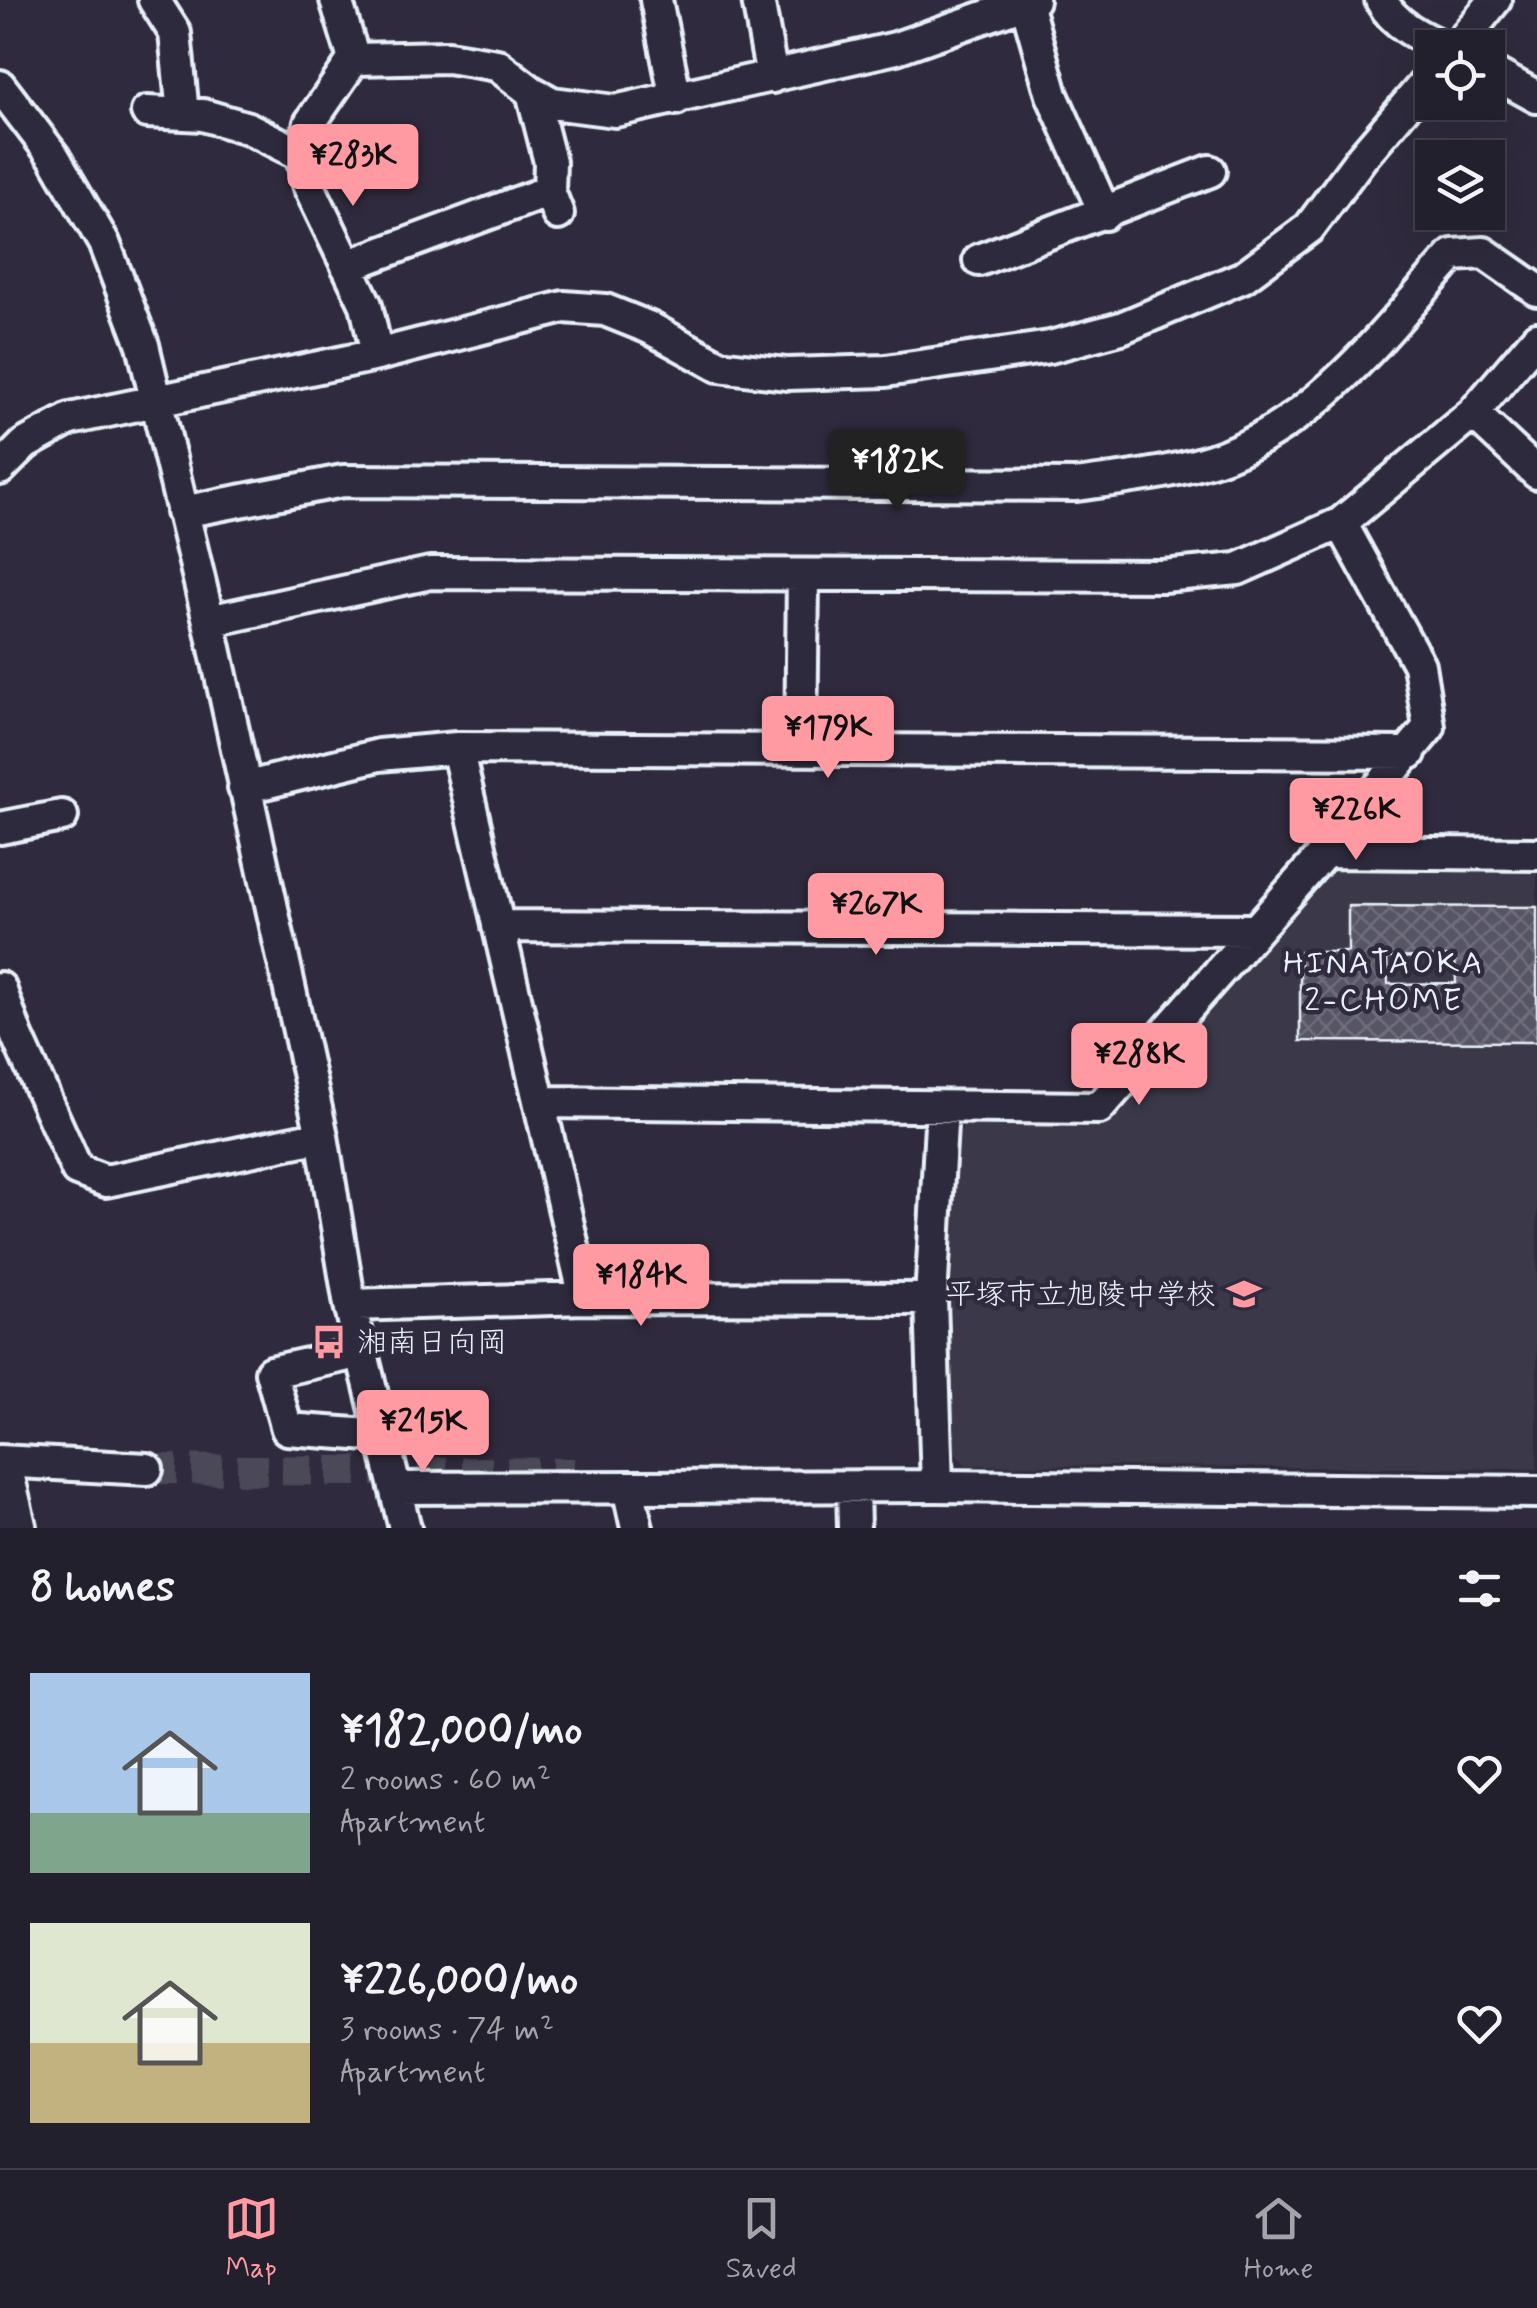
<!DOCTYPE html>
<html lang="en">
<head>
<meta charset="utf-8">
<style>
	body { margin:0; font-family:Mynerve,"Klee One",sans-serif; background:#2f2d3a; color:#f1f3f6; height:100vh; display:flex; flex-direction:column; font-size:38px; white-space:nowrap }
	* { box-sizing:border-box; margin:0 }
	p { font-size:32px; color:#a3a3aa }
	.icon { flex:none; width:55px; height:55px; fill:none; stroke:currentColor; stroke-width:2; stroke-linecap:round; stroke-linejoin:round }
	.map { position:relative; height:1528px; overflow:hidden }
	.drawer { display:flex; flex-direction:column; background:#23202e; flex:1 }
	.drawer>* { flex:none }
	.buttons { position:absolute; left:1415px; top:30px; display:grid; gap:20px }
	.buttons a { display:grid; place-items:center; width:90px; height:90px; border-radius:0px; background:#23202e; box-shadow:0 10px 40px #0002,0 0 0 2px #403e4a; font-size:50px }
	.price { position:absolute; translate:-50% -85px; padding:0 22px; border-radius:10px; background:#ff9aa2; color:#111; font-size:32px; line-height:65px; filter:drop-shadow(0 2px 5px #0008) }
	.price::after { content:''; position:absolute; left:50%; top:60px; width:30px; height:22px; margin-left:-15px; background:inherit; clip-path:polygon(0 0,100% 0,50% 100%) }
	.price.selected { background:#222; color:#fff }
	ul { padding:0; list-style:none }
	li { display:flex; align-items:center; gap:30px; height:250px; padding:0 30px }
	li span { display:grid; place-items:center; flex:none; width:280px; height:200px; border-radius:0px; color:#555 }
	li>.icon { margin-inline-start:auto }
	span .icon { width:120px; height:120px; fill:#fffc; stroke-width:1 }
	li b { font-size:42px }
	h2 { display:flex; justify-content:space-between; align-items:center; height:120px; padding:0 30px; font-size:42px }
	.tab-bar { display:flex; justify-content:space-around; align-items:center; height:140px; border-top:2px solid #403e4a; background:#23202e; font-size:28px; color:#a3a3aa }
	.tab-bar a { display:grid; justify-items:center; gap:5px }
	.tab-bar .selected { color:#ff9aa2 }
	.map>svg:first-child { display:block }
	.built { fill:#3b3749 }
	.building { fill:url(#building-cross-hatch); stroke:#e8f1f8; stroke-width:2.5; fill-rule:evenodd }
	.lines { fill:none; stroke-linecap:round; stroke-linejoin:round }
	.minor-tunnel { stroke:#4b4859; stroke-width:30; stroke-dasharray:30 15; stroke-linecap:butt }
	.minor-casing { stroke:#e8f1f8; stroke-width:38 }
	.highway-casing { stroke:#e8f1f8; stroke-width:52 }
	.minor { stroke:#2f2a3d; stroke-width:30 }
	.highway { stroke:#2f2a3d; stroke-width:45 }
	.labels { text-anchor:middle; stroke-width:9; stroke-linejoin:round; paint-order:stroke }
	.poi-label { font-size:30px; fill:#e8f1f8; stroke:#2f2a3d; text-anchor:end }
	.neighbourhood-label { font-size:32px; letter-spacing:2.5px; fill:#e8f1f8; stroke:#2f2a3d }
</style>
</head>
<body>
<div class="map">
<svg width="1537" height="1528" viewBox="0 0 1537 1528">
	<defs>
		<pattern id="building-cross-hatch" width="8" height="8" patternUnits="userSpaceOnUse" patternTransform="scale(2.5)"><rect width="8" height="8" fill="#575565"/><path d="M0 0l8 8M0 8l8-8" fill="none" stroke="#6f6e7c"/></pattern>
	</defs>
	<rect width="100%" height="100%" fill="#2f2a3d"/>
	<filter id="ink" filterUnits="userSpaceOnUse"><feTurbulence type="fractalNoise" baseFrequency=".01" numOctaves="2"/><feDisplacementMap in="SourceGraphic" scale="20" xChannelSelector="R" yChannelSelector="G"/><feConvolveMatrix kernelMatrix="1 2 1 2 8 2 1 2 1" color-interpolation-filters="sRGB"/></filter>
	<g filter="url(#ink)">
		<path class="built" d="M 1342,865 L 1537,867 L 1537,1469 L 966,1465 L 950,1448 L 953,1141 L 967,1122 L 1105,1118 L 1319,874 Z"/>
		<path class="building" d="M 1348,906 L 1537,907 L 1537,1042 L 1300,1041 L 1300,952 L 1348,952 ZM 1455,956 L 1456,983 L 1388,984 L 1387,958 Z"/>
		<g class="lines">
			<path class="minor-tunnel" d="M 147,1469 L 574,1473"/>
			<g class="minor-casing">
				<path id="minor" d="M 154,0 L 175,33 L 183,114
					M 336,0 L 354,59
					M 656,0 L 676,99
					M 758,0 L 772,77
					M 1381,0 C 1393,24 1422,38 1445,48
					M 1026,3 L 1052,95 L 1105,214
					M 1456,48 L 1495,0
					M 354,59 L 448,57 L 497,65 L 532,92 L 552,103 L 615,111 L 896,48 L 1033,0
					M 354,59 L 310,123 L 302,155 L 308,184 L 366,305 L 377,355
					M 1488,70 L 1537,97
					M 0,86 L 54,157 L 104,243 L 143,345 L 209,621 L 322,1136 L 350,1305 L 405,1528
					M 532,92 L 550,162 L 549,191 L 558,214
					M 147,112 L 203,115 L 248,128 L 302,155
					M 979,260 L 1210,171
					M 347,266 L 549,191
					M 1473,413 L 1537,473
					M 0,469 L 25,444 L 70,419 L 377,355 L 564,307 L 605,310 L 650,328 L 719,366 L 787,374 L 886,371 L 1050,347 L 1121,328 L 1243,277 L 1309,228 L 1362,157 L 1432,75
					M 182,512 L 343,481 L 1076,485 C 1125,478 1179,473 1226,455 C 1322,417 1386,330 1453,255 L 1484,253 L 1537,290
					M 209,621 L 430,573 L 1163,576 L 1238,569 L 1341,523 L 1473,413 L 1537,338
					M 457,748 L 585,1298
					M 801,750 L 803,576
					M 244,788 L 379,755 L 457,748 L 1410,753
					M 0,828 L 62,816
					M 1325,852 L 1537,854
					M 498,926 L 1254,930
					M 0,988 L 17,1036 L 77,1170 L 106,1181 L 322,1136
					M 541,1102 L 1099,1108 L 1325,852 L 1429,727 L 1419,665 L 1341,523
					M 350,1305 L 585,1298 L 931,1299
					M 362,1352 L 271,1372 L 287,1429 L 383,1436
					M 0,1461 L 147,1469
					M 937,1486 L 931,1299 L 942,1107
					M 628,1487 L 637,1528
					M 853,1487 L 854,1528
					M 395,1488 L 937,1486 L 1537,1492"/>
			</g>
			<g class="highway-casing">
				<path id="highway" d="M 0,1472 L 13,1528"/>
			</g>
			<use href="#minor" class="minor"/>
			<use href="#highway" class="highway"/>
		</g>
	</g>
	<defs>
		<g id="school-bare" transform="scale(2.7)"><path d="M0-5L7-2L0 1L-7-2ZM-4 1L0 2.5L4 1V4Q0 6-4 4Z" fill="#ff9aa2" stroke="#2f2a3d" stroke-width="2.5" paint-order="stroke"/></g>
		<g id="bus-bare" transform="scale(2.7)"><path d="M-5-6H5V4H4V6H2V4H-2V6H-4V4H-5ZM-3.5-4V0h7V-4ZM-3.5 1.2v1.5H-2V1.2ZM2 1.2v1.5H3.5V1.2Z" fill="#ff9aa2" stroke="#2f2a3d" stroke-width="2.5" paint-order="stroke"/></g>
	</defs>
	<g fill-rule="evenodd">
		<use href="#school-bare" x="1244" y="1294"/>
		<use href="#bus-bare" x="329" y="1342"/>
	</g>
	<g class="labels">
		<g class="poi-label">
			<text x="1216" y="1304">平塚市立旭陵中学校</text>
			<text x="357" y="1352" text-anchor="start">湘南日向岡</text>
		</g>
		<g class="neighbourhood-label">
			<text x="1384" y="973">HINATAOKA<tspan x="1384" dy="37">2-CHOME</tspan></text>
		</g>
	</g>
</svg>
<div class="buttons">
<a><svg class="icon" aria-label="locate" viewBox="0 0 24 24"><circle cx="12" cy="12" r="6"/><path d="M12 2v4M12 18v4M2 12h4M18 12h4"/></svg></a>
<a><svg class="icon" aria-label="layers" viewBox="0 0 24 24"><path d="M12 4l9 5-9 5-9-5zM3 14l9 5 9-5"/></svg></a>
</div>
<b class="price" style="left:353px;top:209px">¥283K</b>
<b class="price selected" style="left:897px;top:514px">¥182K</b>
<b class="price" style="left:828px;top:781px">¥179K</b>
<b class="price" style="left:1356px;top:863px">¥226K</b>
<b class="price" style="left:876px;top:958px">¥267K</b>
<b class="price" style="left:1139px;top:1108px">¥288K</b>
<b class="price" style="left:641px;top:1329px">¥184K</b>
<b class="price" style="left:423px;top:1475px">¥215K</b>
</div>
<section class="drawer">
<h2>8 homes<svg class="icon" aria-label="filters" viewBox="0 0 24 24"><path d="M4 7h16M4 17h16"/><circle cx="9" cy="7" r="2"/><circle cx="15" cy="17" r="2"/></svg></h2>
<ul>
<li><span style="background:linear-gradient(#a9c7e8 70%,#7fa58c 0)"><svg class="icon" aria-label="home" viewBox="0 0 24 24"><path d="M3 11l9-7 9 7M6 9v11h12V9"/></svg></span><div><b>¥182,000/mo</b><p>2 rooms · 60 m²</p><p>Apartment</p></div><svg class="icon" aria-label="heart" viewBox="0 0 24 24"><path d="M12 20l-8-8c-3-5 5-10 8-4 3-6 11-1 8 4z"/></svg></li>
<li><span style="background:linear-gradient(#dfe7d0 60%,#c2b280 0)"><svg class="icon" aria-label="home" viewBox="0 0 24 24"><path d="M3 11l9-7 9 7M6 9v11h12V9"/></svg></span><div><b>¥226,000/mo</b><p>3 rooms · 74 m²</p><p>Apartment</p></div><svg class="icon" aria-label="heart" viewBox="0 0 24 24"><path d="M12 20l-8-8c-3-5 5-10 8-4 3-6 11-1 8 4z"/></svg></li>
</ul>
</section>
<nav class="tab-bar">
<a class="selected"><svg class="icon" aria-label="map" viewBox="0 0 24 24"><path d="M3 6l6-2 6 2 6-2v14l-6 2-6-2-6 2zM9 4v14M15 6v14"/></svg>Map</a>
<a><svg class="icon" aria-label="saved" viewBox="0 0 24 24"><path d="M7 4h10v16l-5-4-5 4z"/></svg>Saved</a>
<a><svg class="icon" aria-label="home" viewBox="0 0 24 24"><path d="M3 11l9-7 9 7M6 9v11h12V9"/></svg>Home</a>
</nav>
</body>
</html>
